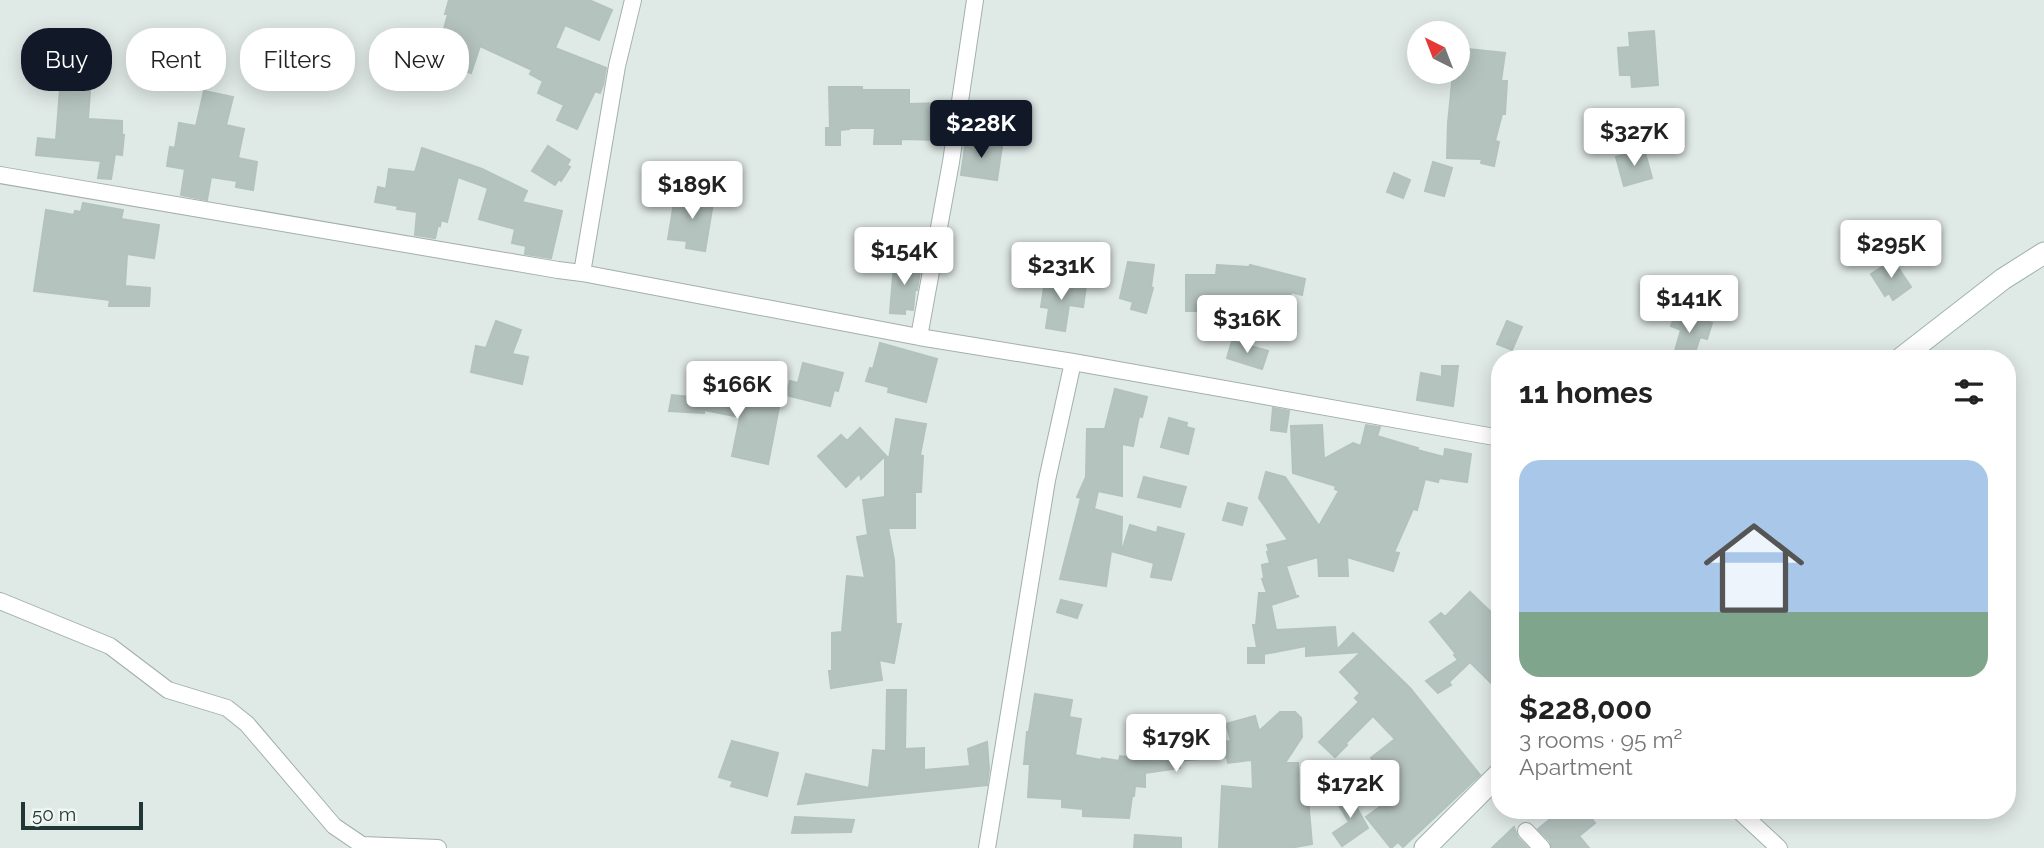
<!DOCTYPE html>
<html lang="en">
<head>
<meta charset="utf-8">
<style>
	body { margin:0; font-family:Raleway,sans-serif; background:#f6f6f6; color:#222; height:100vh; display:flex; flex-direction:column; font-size:26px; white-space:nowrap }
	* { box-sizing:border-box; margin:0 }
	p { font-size:23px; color:#767676 }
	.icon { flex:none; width:38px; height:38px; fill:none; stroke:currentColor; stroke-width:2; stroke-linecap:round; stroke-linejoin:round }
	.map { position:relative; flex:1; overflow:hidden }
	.sheet { position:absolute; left:1491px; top:350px; width:525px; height:469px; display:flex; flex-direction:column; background:#fff; border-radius:28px; box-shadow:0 4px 18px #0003 }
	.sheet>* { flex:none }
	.guide { position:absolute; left:21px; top:28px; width:665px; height:63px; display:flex; gap:14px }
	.needle { width:46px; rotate:318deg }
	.tools { position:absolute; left:1407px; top:21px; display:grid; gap:14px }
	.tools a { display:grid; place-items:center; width:63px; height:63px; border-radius:50%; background:#fff; box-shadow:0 4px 18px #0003; font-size:35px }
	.scale { position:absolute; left:21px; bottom:18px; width:122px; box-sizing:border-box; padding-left:7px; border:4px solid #213735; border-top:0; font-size:19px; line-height:24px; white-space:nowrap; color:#213735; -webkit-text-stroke:5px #eff6f3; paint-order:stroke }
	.price { position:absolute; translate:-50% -60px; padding:0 16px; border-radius:7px; background:#fff; color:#222; font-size:23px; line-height:46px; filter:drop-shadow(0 2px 4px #0008) }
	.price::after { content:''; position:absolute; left:50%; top:42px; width:21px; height:16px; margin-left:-10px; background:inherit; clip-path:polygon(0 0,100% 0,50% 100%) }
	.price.active { background:#111827; color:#fff }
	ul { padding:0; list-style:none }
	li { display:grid; align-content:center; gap:14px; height:371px; padding:0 28px }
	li+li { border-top:2px solid #e0e0e0 }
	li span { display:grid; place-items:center; height:217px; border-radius:21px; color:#555 }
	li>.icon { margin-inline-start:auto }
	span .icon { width:126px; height:126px; fill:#fffc; stroke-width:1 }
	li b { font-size:30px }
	h2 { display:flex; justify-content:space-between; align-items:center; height:84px; padding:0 28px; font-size:30px }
	.pill { padding:0 24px; border-radius:28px; background:#fff; box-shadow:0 4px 18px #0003; font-size:24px; line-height:63px }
	.pill.active { background:#111827; color:#fff }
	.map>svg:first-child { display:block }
	.building { fill:#b5c3bf; stroke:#b2c2be; stroke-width:2 }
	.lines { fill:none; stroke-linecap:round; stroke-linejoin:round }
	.minor-casing { stroke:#a2b0ad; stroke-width:18 }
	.secondary-casing { stroke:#9fb4af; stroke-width:23 }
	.minor { stroke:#fff; stroke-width:16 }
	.secondary { stroke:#fff; stroke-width:21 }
</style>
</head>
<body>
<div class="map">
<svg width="2044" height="848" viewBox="0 0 2044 848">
	<rect width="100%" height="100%" fill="#dfe9e6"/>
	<path class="building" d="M 449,0 L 589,0 L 612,10 L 599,40 L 565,25 L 555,48 L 606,68 L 603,85 L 600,93 L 595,91 L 577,129 L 557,120 L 564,105 L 538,93 L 543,81 L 530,74 L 532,70 L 480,46 L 471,73 L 441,64 L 447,43 L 441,40 L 448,14 L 445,14 Z
		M 1654,31 L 1658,85 L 1632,87 L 1631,75 L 1620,75 L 1618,48 L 1630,47 L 1629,33 Z
		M 1458,48 L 1505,53 L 1501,81 L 1507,81 L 1505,114 L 1502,114 L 1495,141 L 1499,142 L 1494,166 L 1481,163 L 1482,159 L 1447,158 L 1448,123 L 1453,73 L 1458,74 Z
		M 829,87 L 862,87 L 862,90 L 909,90 L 909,104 L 943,103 L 943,140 L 901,139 L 901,144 L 874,144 L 875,128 L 849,128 L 849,129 L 840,130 L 840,145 L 826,145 L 826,128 L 830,128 Z
		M 60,89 L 90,91 L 88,119 L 122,121 L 122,135 L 124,135 L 122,155 L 115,154 L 111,179 L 98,178 L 101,161 L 36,155 L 38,138 L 56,140 Z
		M 204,91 L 233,97 L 226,125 L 244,129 L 238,158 L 257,162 L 253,190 L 236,187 L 237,181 L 211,177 L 207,200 L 181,195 L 185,169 L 167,166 L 170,147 L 175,148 L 179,123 L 196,126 Z
		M 966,140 L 1002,146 L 997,180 L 961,175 Z
		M 548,146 L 570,160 L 567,165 L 570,167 L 561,181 L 559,179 L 555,185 L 532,171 Z
		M 422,148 L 482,169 L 527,191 L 522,202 L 562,211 L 551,258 L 525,254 L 526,246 L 512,243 L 515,229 L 479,219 L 488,188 L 458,177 L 447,222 L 441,220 L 440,226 L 438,225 L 435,238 L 415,235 L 417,212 L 397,209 L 398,206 L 375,202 L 378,187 L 386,189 L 389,169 L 415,172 Z
		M 1644,149 L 1652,178 L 1624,186 L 1616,157 Z
		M 1433,162 L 1452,168 L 1444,196 L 1425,191 Z
		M 1394,173 L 1410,180 L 1403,198 L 1387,192 Z
		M 687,193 L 714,197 L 705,251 L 686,248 L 687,241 L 668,239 L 675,197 L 686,199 Z
		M 83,203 L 123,210 L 121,219 L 159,225 L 154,258 L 127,254 L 125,286 L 150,288 L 149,306 L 109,306 L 110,300 L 34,291 L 46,210 L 74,215 L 75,211 L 81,212 Z
		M 1893,260 L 1911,287 L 1893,300 L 1889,293 L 1885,296 L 1871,274 Z
		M 1128,262 L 1154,265 L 1151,287 L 1153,288 L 1146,313 L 1131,309 L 1133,302 L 1120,298 Z
		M 894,264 L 921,265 L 917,290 L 915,290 L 913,310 L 905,309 L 905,314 L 890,313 Z
		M 1217,265 L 1249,267 L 1250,265 L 1305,279 L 1302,295 L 1291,292 L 1287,326 L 1270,325 L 1270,328 L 1254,327 L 1256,308 L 1225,307 L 1224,311 L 1186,311 L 1186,275 L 1216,275 Z
		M 1045,281 L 1086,286 L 1083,307 L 1069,305 L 1065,331 L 1046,328 L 1049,308 L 1041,307 Z
		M 1677,311 L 1698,320 L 1699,318 L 1712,323 L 1707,339 L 1700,337 L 1693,359 L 1675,359 L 1677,355 L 1674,354 L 1681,330 L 1671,326 Z
		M 496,321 L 521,330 L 512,354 L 528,357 L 522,384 L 471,372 L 476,346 L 486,348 Z
		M 1507,321 L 1522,327 L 1512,350 L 1497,344 Z
		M 1232,341 L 1268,351 L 1262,369 L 1227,358 Z
		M 880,343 L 937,359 L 926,402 L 888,392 L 889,387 L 866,381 L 870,368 L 873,369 Z
		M 803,363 L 843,373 L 838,391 L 834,390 L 830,406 L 786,395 L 790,381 L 798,383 Z
		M 1442,366 L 1458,366 L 1453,406 L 1417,400 L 1421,373 L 1442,377 Z
		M 691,389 L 706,390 L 706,393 L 779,407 L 768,464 L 732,456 L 740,417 L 704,410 L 704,413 L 669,411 L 672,395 L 691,397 Z
		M 1115,389 L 1147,397 L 1142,417 L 1139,416 L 1133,446 L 1122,444 L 1122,496 L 1098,491 L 1094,509 L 1122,517 L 1121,554 L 1130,525 L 1157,533 L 1158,527 L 1184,534 L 1171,580 L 1151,577 L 1154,563 L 1111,551 L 1106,586 L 1060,579 L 1081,498 L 1077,497 L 1086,477 L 1087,429 L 1105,429 Z
		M 1273,408 L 1289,411 L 1286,432 L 1271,430 Z
		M 1169,418 L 1187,423 L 1186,427 L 1194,429 L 1188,454 L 1161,447 Z
		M 896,419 L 926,424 L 920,455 L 923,456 L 921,492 L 915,492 L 915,528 L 888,528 L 894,560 L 896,624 L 901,624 L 894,663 L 879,660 L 882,680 L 831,688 L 829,671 L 832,671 L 832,633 L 842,632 L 847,576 L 865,578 L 857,537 L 868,535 L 863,500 L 885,497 L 885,456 L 861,479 L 860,473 L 846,487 L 818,456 L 841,435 L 847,441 L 860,428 L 889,459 Z
		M 1322,425 L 1324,459 L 1353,443 L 1361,446 L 1366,425 L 1380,427 L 1377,436 L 1418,448 L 1417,450 L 1444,457 L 1445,449 L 1471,454 L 1467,482 L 1439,478 L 1438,482 L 1425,479 L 1417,510 L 1413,509 L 1394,552 L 1399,553 L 1393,571 L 1347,557 L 1348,576 L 1319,576 L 1318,557 L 1286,566 L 1296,596 L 1299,596 L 1271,605 L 1276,630 L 1335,627 L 1337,650 L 1353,633 L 1410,688 L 1480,775 L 1403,847 L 1398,842 L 1391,848 L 1366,817 L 1399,793 L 1371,758 L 1395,739 L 1373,716 L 1346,743 L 1347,745 L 1335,757 L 1319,742 L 1359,702 L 1355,698 L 1360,693 L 1340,672 L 1361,652 L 1306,656 L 1306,646 L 1264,654 L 1264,663 L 1248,663 L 1248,648 L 1257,648 L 1253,625 L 1256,625 L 1259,593 L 1267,593 L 1262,579 L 1264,578 L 1262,565 L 1270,563 L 1267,552 L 1269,551 L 1267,545 L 1288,540 L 1259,498 L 1266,472 L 1285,477 L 1319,526 L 1339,491 L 1335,489 L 1336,486 L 1293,473 L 1291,426 Z
		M 1144,477 L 1186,487 L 1180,507 L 1138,497 Z
		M 1228,503 L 1247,508 L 1242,525 L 1223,520 Z
		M 1470,592 L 1500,621 L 1500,675 L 1491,683 L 1470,662 L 1449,682 L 1451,685 L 1438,693 L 1426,681 L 1458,660 L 1454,655 L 1456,654 L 1430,622 L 1441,613 L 1445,617 Z
		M 1061,600 L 1082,605 L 1077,618 L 1057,612 Z
		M 887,690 L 906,690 L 905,749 L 924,748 L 924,770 L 970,766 L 968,749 L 987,742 L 989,769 L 987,785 L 798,804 L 806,774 L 869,788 L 873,750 L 886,751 Z
		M 1035,694 L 1072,700 L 1069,717 L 1081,719 L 1075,755 L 1101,760 L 1102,758 L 1119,761 L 1120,756 L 1151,760 L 1150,727 L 1171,726 L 1171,729 L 1193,728 L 1193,744 L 1231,741 L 1226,724 L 1255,716 L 1259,731 L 1280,712 L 1295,712 L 1301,718 L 1302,737 L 1285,763 L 1298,763 L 1299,801 L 1308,799 L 1312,844 L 1290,848 L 1219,848 L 1222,786 L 1253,789 L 1252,761 L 1250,760 L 1228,763 L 1227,757 L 1176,761 L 1176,763 L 1180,763 L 1180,768 L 1145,773 L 1145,787 L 1135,786 L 1134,796 L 1132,796 L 1129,818 L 1083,816 L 1083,809 L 1062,807 L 1062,799 L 1028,797 L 1030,764 L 1024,764 L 1027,732 L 1029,732 Z
		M 732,741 L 778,753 L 767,796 L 731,786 L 733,781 L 719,777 Z
		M 1348,792 L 1368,828 L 1342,846 L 1333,833 L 1349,822 L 1335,799 Z
		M 1561,810 L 1585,810 L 1595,823 L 1579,836 L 1589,848 L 1552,848 L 1550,841 L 1538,829 Z
		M 795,817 L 854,820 L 851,832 L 792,833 Z
		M 1514,827 L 1518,838 L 1528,848 L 1492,848 Z
		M 1135,835 L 1181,838 L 1181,848 L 1134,848 Z"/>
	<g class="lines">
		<g class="minor-casing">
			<path id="minor" d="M 0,175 L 558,270 L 582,273 L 919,337 L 1073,362 L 1500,438
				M 582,273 L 617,66 L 633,0
				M 919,337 L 951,162 L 975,0
				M 0,601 L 110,646 L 168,690 L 227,708 L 247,724 L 334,826 L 362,845 L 438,848
				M 1738,810 L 1779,848
				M 1526,831 L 1542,848
				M 987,848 L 1047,480 L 1073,362"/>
		</g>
		<g class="secondary-casing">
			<path id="secondary" d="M 1900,359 L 2003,279 L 2044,253
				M 1425,848 L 1500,773"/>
		</g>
		<use href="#minor" class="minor"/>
		<use href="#secondary" class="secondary"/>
	</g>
</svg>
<div class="tools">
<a><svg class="needle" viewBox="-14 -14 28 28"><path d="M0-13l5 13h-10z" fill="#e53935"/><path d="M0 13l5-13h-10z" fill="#767676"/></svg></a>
</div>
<div class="scale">50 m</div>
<b class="price active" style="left:981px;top:160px">$228K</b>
<b class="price" style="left:1634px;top:168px">$327K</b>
<b class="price" style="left:692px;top:221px">$189K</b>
<b class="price" style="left:1891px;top:280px">$295K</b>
<b class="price" style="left:904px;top:287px">$154K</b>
<b class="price" style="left:1061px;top:302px">$231K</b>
<b class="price" style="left:1689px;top:335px">$141K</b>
<b class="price" style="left:1247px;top:355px">$316K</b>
<b class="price" style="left:737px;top:421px">$166K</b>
<b class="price" style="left:1176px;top:774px">$179K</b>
<b class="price" style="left:1350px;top:820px">$172K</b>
<div class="guide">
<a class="pill active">Buy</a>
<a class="pill">Rent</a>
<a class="pill">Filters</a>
<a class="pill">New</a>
</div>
<section class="sheet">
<h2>11 homes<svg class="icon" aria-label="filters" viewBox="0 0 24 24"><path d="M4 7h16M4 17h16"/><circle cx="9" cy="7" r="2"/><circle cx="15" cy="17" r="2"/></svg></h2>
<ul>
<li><span style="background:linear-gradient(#a9c7e8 70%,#7fa58c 0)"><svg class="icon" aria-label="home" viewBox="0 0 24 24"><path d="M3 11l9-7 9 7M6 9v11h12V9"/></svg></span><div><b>$228,000</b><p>3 rooms · 95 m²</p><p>Apartment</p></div></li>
</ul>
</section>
</div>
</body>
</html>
